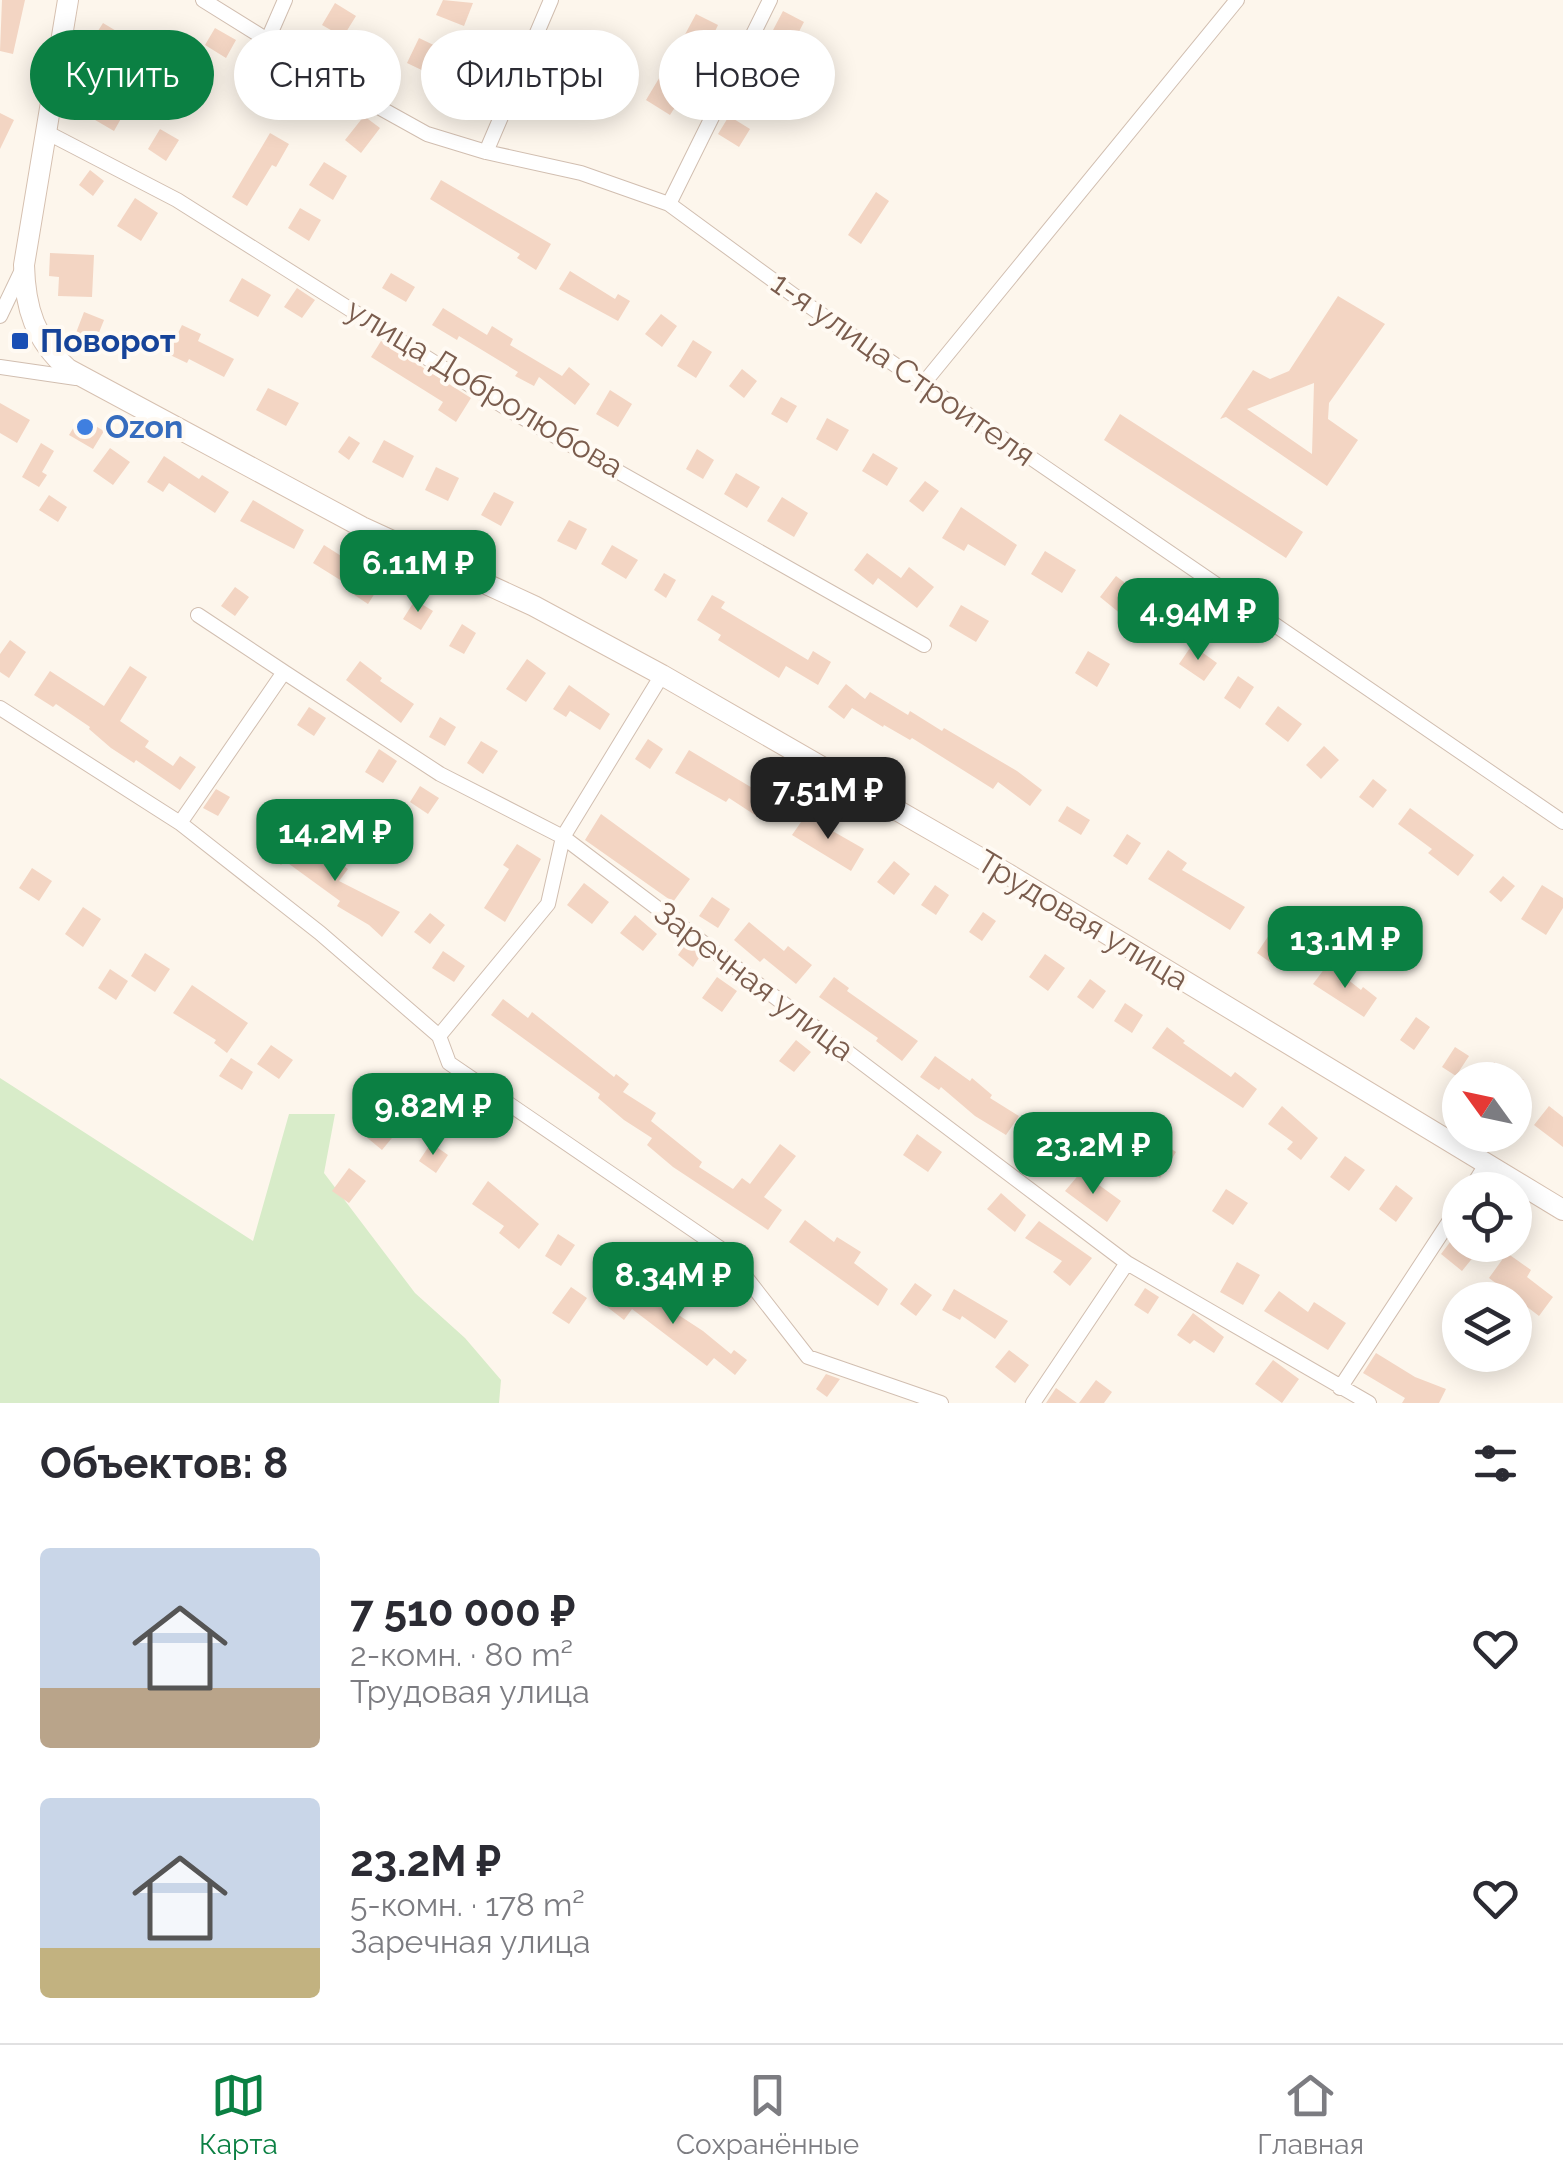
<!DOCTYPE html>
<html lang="ru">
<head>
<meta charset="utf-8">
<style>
	body { margin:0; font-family:Raleway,sans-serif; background:#f2f2f3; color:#2b2b33; height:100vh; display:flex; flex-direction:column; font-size:38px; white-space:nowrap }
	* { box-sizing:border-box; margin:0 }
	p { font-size:32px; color:#7c7c81 }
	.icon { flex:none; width:55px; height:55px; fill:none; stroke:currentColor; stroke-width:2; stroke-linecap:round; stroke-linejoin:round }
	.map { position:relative; height:1403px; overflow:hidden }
	.sheet { display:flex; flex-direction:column; background:#fff; flex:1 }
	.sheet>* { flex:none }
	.top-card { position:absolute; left:30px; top:30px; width:1000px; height:90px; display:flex; gap:20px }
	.needle { width:65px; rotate:303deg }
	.buttons { position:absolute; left:1442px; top:1062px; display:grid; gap:20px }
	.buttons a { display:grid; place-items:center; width:90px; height:90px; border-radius:50%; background:#fff; box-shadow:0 5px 25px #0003; font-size:50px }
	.price { position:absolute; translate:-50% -85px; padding:0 22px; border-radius:20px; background:#0b8043; color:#fff; font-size:32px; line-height:65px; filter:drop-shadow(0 2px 5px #0008) }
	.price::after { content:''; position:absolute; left:50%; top:60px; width:30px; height:22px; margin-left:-15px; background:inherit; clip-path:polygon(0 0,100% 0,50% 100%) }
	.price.active { background:#222; color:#fff }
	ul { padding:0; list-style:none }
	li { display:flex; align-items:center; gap:30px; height:250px; padding:0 40px }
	li span { display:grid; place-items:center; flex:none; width:280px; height:200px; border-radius:10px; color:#555 }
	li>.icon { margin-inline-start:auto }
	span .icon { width:120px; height:120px; fill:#fffc; stroke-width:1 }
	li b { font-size:42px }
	h2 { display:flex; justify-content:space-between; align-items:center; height:120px; padding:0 40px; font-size:42px }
	.chip { padding:0 35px; border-radius:45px; background:#fff; box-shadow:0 5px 25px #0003; font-size:35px; line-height:90px }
	.chip.active { background:#0b8043; color:#fff }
	.tabs { display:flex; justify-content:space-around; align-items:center; height:140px; border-top:2px solid #e1e1e2; background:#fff; font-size:28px; color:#7c7c81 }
	.tabs a { display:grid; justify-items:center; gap:5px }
	.tabs .active { color:#0b8043 }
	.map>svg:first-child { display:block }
	.green { fill:#d8ecc9 }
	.building { fill:#f3d5c3; fill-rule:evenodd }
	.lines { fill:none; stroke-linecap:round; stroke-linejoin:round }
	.street-casing { stroke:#d1beb0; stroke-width:16 }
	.secondary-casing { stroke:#d6c0b0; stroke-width:22 }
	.street { stroke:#fff; stroke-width:14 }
	.secondary { stroke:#fff; stroke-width:20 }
	.transit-dot { fill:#1a4fb4; stroke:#fffaf3; stroke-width:4 }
	.shop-dot { fill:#3f7fe0; stroke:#fffaf3; stroke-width:4 }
	.labels { text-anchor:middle; stroke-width:8; stroke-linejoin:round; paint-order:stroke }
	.transit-label { font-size:32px; font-weight:bold; fill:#164399; stroke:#fffaf3; text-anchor:start }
	.street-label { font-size:32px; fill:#7a5c4d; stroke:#fffaf3 }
	.shop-label { font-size:32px; font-weight:bold; fill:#366cbe; stroke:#fffaf3; text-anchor:start }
</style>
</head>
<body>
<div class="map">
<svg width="1563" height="1403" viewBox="0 0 1563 1403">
	<rect width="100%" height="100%" fill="#fdf6ec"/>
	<path class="green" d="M 0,1078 L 253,1241 L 289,1114 L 335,1114 L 324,1173 L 415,1293 L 465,1338 L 501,1380 L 499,1403 L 0,1403 Z"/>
	<path class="building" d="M 2,0 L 25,0 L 13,54 L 0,51 Z
		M 443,0 L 473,3 L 464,26 L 436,15 Z
		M 335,3 L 356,16 L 343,37 L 322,25 Z
		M 783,11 L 804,22 L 793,43 L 772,32 Z
		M 696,14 L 718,25 L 705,52 L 682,40 Z
		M 103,23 L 128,38 L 116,58 L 91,42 Z
		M 215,28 L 236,40 L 226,58 L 205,45 Z
		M 576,33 L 593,41 L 578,72 L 561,64 Z
		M 419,38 L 444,50 L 432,75 L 407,63 Z
		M 755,57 L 779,69 L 766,97 L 742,85 Z
		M 661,75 L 686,90 L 670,115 L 646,100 Z
		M 191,79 L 209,90 L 198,107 L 180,97 Z
		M 296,82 L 318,96 L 305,119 L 282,105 Z
		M 99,101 L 123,115 L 114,131 L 90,117 Z
		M 0,113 L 14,120 L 0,149 Z
		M 364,116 L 380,128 L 361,153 L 345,140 Z
		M 729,116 L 750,129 L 739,147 L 718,134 Z
		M 160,129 L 179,140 L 166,161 L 148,149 Z
		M 270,133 L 289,144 L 276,167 L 272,165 L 247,206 L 232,197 Z
		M 324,162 L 347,176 L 333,200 L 309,185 Z
		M 90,170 L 104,181 L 93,196 L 79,185 Z
		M 441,180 L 551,244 L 536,270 L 517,258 L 520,254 L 430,199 Z
		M 876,192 L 889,201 L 861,244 L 848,235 Z
		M 135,198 L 158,213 L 141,241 L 117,226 Z
		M 300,208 L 321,220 L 309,241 L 288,228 Z
		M 50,253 L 94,255 L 92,297 L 58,296 L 59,277 L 49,276 Z
		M 570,271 L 615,299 L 618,294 L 630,301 L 618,321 L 559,289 Z
		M 391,273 L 415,287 L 406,302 L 382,288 Z
		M 242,278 L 271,295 L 258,317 L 229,301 Z
		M 297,288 L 315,300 L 302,318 L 284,307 Z
		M 1338,296 L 1385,324 L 1329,403 L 1328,419 L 1358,440 L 1327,486 L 1226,417 L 1220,419 L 1253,370 L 1270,379 L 1289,371 ZM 1314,383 L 1312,454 L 1247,409 Z
		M 443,308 L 487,335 L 492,326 L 513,339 L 510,345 L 562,376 L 569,367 L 590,384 L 575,405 L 539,377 L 534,386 L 515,376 L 518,372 L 459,336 L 457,340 L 432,325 Z
		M 84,312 L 104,320 L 94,345 L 74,338 Z
		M 661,314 L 677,326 L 662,347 L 645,334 Z
		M 182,325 L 201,334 L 198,341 L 234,359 L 224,377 L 189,359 L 187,363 L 168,354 Z
		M 693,340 L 712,352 L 696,378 L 677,366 Z
		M 381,341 L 471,398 L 456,422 L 438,410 L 443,402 L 371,357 Z
		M 742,369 L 757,381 L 744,398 L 729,386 Z
		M 268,388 L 299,403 L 286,426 L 256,410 Z
		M 610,390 L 632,404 L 618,427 L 596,414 Z
		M 781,397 L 797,406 L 787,423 L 771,414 Z
		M 0,403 L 30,420 L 17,443 L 0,433 Z
		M 1120,414 L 1303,532 L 1286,558 L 1104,440 Z
		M 80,417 L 104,431 L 93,449 L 69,435 Z
		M 827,418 L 849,430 L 837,451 L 816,439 Z
		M 349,436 L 360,443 L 349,460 L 338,452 Z
		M 384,440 L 414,456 L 403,478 L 372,462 Z
		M 41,443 L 54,451 L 42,472 L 47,475 L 39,487 L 22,477 Z
		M 110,448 L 130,462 L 113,485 L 93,471 Z
		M 697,449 L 714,460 L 703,479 L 686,469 Z
		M 873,453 L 898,468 L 887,486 L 862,471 Z
		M 164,456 L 199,479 L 202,475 L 229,492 L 215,513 L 169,483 L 163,492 L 147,482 Z
		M 436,467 L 459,478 L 448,501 L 425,490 Z
		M 736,473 L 760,487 L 747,508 L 724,494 Z
		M 925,481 L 939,491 L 923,512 L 909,501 Z
		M 494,492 L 514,502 L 501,526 L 481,515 Z
		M 49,495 L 67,507 L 58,522 L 39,510 Z
		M 782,497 L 808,513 L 794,537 L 767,521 Z
		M 253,500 L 304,530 L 294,549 L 240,521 Z
		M 961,507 L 1017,545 L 1005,566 L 968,544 L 964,551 L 942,538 Z
		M 569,520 L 587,529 L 576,550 L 557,541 Z
		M 324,545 L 382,582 L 368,604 L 350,592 L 353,588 L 313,563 Z
		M 612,545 L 638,560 L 626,579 L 601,564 Z
		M 1045,551 L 1076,570 L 1062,593 L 1031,574 Z
		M 867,553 L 901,578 L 909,567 L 934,587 L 917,608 L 878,578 L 873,585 L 854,570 Z
		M 664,573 L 676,580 L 666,598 L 654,590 Z
		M 1116,576 L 1144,597 L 1127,619 L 1100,597 Z
		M 235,587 L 249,597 L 235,616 L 221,606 Z
		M 712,595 L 725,602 L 721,608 L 808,660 L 813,651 L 831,662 L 818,685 L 786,666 L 779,678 L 718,640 L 721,635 L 697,620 Z
		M 415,600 L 433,611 L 421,630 L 403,619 Z
		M 961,605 L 989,621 L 976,642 L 949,626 Z
		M 462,624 L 476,633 L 464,654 L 449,646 Z
		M 10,640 L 26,652 L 9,678 L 0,672 L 0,654 Z
		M 1192,645 L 1217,663 L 1204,681 L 1179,664 Z
		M 1088,651 L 1110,664 L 1097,687 L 1075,673 Z
		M 527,659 L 546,673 L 526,702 L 506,689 Z
		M 360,661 L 382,678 L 380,681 L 414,704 L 401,723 L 346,680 Z
		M 130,666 L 147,677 L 120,721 L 149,741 L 145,747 L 173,766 L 180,756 L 196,767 L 180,790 L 136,760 L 134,763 L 111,748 L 89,729 L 90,727 L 56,704 L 53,707 L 34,695 L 50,671 L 104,706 Z
		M 1238,676 L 1254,687 L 1240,709 L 1224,698 Z
		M 846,684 L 865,699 L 870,692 L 908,715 L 910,711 L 942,731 L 944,728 L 1017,771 L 1042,790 L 1030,806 L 998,782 L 993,789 L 912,738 L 910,740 L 884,725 L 883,727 L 852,708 L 844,719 L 828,707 Z
		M 569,685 L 610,714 L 600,730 L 570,711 L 566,717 L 553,709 Z
		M 1278,706 L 1302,724 L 1288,742 L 1265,724 Z
		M 309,707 L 326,718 L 314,736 L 297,725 Z
		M 440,717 L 456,727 L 445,746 L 429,737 Z
		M 648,739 L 663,749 L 650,769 L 635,759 Z
		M 481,741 L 498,751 L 483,774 L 467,763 Z
		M 1324,746 L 1339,760 L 1321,779 L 1306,765 Z
		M 379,749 L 397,761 L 383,783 L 365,772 Z
		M 689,750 L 774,801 L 761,819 L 729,798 L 726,802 L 675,773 Z
		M 1373,779 L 1387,790 L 1373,808 L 1359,797 Z
		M 420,786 L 439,798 L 428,814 L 410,802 Z
		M 216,789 L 230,797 L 218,816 L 203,808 Z
		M 275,802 L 290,814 L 274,834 L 259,823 Z
		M 1067,806 L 1090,820 L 1081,835 L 1058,821 Z
		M 1410,808 L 1474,855 L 1458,876 L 1428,853 L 1432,849 L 1398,824 Z
		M 808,812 L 822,825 L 864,849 L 851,871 L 792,835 Z
		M 601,814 L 690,879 L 673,902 L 585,840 Z
		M 1127,834 L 1141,843 L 1127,865 L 1113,856 Z
		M 282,835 L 312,859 L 319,848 L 348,869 L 339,881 L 400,912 L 382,937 L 369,925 L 337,906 L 340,901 L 285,861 L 281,865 L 267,853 Z
		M 517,844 L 541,859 L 505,922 L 484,908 L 509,869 L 503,865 Z
		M 1168,850 L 1187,863 L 1182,870 L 1245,907 L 1230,930 L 1148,879 Z
		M 894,861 L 910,874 L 894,895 L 877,882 Z
		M 32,868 L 52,881 L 39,901 L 19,888 Z
		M 1503,876 L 1515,886 L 1501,902 L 1489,892 Z
		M 584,883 L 609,902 L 592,924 L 567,905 Z
		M 935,885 L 949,895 L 936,915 L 921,905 Z
		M 1542,885 L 1563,898 L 1563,908 L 1546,935 L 1521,919 Z
		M 712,897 L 730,909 L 718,928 L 699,916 Z
		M 83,907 L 101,919 L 83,947 L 65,934 Z
		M 983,912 L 996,921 L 982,941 L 969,932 Z
		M 430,913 L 445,925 L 430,944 L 414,932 Z
		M 635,915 L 657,934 L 643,951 L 620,933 Z
		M 749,922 L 784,951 L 788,946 L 812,965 L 796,984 L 764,958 L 760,962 L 734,940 Z
		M 1273,929 L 1290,941 L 1274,965 L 1257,953 Z
		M 686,944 L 701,955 L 693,967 L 678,955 Z
		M 443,951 L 465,966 L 454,982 L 432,968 Z
		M 145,953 L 170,969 L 155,992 L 131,976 Z
		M 1045,954 L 1065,968 L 1048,991 L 1029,977 Z
		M 1328,964 L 1361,990 L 1363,987 L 1377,998 L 1364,1017 L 1313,984 Z
		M 110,969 L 128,981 L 116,1000 L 98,988 Z
		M 717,977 L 737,991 L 722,1012 L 702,998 Z
		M 834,977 L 849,988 L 847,991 L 918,1041 L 902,1061 L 876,1041 L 878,1038 L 819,997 Z
		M 1090,979 L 1106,991 L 1093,1009 L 1077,997 Z
		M 192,985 L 248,1023 L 227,1053 L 214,1043 L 216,1040 L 173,1013 Z
		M 503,999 L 528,1018 L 532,1012 L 614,1077 L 616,1074 L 629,1084 L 623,1092 L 656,1113 L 651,1121 L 702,1162 L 699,1167 L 733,1189 L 742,1178 L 750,1184 L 780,1144 L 796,1156 L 764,1197 L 782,1210 L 768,1230 L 673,1167 L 647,1145 L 652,1138 L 624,1120 L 598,1098 L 600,1094 L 491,1015 Z
		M 1125,1003 L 1143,1015 L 1132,1033 L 1114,1021 Z
		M 1416,1017 L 1430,1027 L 1414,1050 L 1400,1040 Z
		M 1167,1027 L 1185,1041 L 1183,1043 L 1231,1077 L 1235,1072 L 1257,1089 L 1243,1108 L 1152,1048 Z
		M 796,1040 L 811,1052 L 794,1072 L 779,1061 Z
		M 271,1045 L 293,1060 L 279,1079 L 257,1064 Z
		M 1455,1047 L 1469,1056 L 1456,1076 L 1442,1067 Z
		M 935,1056 L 970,1081 L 972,1078 L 992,1095 L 990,1098 L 1019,1116 L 1006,1135 L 975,1116 L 941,1087 L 939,1090 L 920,1077 Z
		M 231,1058 L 253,1072 L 242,1090 L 219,1076 Z
		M 1494,1062 L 1524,1080 L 1483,1080 Z
		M 1282,1106 L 1318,1138 L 1301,1160 L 1287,1149 L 1293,1142 L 1268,1124 Z
		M 1549,1106 L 1563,1117 L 1563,1147 L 1534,1125 Z
		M 1048,1118 L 1077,1137 L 1065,1155 L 1036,1136 Z
		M 379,1119 L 396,1133 L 382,1150 L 365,1136 Z
		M 917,1134 L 942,1152 L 928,1172 L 903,1155 Z
		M 1160,1141 L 1176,1152 L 1160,1178 L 1143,1167 Z
		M 431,1143 L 448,1155 L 436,1173 L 419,1161 Z
		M 1345,1156 L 1365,1170 L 1349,1191 L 1330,1177 Z
		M 349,1168 L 366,1181 L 349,1203 L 332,1191 Z
		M 1081,1172 L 1121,1201 L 1107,1222 L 1065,1191 Z
		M 488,1181 L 539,1224 L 519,1249 L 499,1233 L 504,1226 L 472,1204 Z
		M 1396,1185 L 1413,1198 L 1396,1222 L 1379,1209 Z
		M 1226,1189 L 1248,1203 L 1233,1225 L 1212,1211 Z
		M 1001,1193 L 1026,1215 L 1015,1232 L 987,1209 Z
		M 805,1220 L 834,1242 L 837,1237 L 861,1252 L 854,1263 L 888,1289 L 878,1306 L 789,1242 Z
		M 1039,1221 L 1092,1258 L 1070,1286 L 1053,1272 L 1062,1261 L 1025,1238 Z
		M 1460,1229 L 1460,1245 L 1483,1245 L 1462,1271 L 1441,1254 Z
		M 558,1234 L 575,1245 L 561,1266 L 545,1256 Z
		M 1507,1253 L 1531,1270 L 1527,1277 L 1553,1297 L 1539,1316 L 1489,1278 Z
		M 1237,1262 L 1260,1275 L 1243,1305 L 1220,1292 Z
		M 625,1280 L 703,1331 L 731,1354 L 734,1350 L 747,1360 L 735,1375 L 714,1358 L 707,1366 L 632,1309 L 624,1320 L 606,1306 Z
		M 915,1283 L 932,1295 L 916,1316 L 900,1304 Z
		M 571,1287 L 587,1298 L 569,1324 L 552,1313 Z
		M 1145,1288 L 1159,1297 L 1148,1314 L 1134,1305 Z
		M 954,1289 L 1008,1321 L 995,1339 L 962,1316 L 960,1320 L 942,1310 Z
		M 1279,1291 L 1308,1312 L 1314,1302 L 1346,1323 L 1328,1350 L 1264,1311 Z
		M 1193,1313 L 1224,1337 L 1214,1353 L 1194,1340 L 1190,1344 L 1177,1335 Z
		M 1009,1350 L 1029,1365 L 1015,1383 L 995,1367 Z
		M 1376,1353 L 1415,1377 L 1446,1389 L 1439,1403 L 1402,1403 L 1405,1398 L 1363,1373 Z
		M 1273,1360 L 1299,1379 L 1282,1403 L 1255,1384 Z
		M 826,1374 L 840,1379 L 827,1397 L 816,1389 Z
		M 1096,1380 L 1112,1392 L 1104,1403 L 1079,1403 Z
		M 1056,1388 L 1077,1403 L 1046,1403 Z"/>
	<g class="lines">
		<g class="street-casing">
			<path id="street" d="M 203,0 L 346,89 L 427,134 L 486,152 L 581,173 L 669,204 L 796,297 L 1563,822
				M 268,39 L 285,0
				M 46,132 L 177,200 L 511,411 L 924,645
				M 486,152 L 551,0
				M 669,204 L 770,0
				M 0,316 L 22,270
				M 0,367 L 76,378
				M 923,384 L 1237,0
				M 198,615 L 284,672
				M 0,708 L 180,823 L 320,933 L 439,1036 L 449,1063 L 727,1253 L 808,1357 L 941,1403
				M 180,823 L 284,672 L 440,774 L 563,837 L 1127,1263 L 1369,1403
				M 439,1036 L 548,904 L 563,837 L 662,675
				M 1470,1190 L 1487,1163
				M 1340,1388 L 1460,1205
				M 1033,1403 L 1127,1263"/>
		</g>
		<g class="secondary-casing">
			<path id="secondary" d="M 68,0 L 24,265 C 25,308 35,340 68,369 L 362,527 L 534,606 L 662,675 L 1008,874 L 1563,1210"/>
		</g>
		<use href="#street" class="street"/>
		<use href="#secondary" class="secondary"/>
	</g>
	<rect class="transit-dot" x="10" y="331" width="20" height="20" rx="5"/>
	<circle class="shop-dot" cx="85" cy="427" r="10"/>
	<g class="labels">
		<g class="transit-label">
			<text x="40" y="352">Поворот</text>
		</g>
		<g class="street-label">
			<text transform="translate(903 369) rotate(35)" y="11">1-я улица Строителя</text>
			<text transform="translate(485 388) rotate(31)" y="11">улица Добролюбова</text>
			<text transform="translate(1083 920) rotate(31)" y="11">Трудовая улица</text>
			<text transform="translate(754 981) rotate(37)" y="11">Заречная улица</text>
		</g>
		<g class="shop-label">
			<text x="105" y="438">Ozon</text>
		</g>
	</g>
</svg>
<div class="buttons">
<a><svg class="needle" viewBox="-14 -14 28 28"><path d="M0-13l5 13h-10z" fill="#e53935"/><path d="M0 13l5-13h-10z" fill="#7c7c81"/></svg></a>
<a><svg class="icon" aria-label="locate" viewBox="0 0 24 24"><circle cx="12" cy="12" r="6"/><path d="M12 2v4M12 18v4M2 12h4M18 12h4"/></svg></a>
<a><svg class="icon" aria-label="layers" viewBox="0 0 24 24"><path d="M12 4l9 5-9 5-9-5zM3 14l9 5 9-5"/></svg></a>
</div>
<b class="price" style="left:418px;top:615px">6.11M ₽</b>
<b class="price" style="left:1198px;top:663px">4.94M ₽</b>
<b class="price active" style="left:828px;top:842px">7.51M ₽</b>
<b class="price" style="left:335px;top:884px">14.2M ₽</b>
<b class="price" style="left:1345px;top:991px">13.1M ₽</b>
<b class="price" style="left:433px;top:1158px">9.82M ₽</b>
<b class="price" style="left:1093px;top:1197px">23.2M ₽</b>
<b class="price" style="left:673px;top:1327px">8.34M ₽</b>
<div class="top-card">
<a class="chip active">Купить</a>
<a class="chip">Снять</a>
<a class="chip">Фильтры</a>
<a class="chip">Новое</a>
</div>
</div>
<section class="sheet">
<h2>Объектов: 8<svg class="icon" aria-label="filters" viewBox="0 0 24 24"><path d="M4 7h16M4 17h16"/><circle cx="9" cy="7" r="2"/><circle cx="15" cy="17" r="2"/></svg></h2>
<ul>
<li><span style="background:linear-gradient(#c9d6e8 70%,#b9a48a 0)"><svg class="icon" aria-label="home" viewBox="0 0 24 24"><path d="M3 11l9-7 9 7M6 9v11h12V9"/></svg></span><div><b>7 510 000 ₽</b><p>2-комн. · 80 m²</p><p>Трудовая улица</p></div><svg class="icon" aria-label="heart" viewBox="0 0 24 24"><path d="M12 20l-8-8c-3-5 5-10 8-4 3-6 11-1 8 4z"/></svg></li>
<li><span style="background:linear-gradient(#c9d6e8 75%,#c2b280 0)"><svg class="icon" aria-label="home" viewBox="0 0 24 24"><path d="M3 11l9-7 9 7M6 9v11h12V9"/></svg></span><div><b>23.2M ₽</b><p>5-комн. · 178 m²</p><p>Заречная улица</p></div><svg class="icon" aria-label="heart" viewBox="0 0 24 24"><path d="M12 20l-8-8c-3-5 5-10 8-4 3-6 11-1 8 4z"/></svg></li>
</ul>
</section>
<nav class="tabs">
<a class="active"><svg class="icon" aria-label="map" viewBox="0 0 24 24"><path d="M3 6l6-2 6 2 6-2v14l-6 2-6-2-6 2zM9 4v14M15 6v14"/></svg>Карта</a>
<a><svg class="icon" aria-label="saved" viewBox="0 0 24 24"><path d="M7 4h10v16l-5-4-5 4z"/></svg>Сохранённые</a>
<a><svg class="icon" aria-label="home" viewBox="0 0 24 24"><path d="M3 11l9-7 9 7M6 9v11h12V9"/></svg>Главная</a>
</nav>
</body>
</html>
